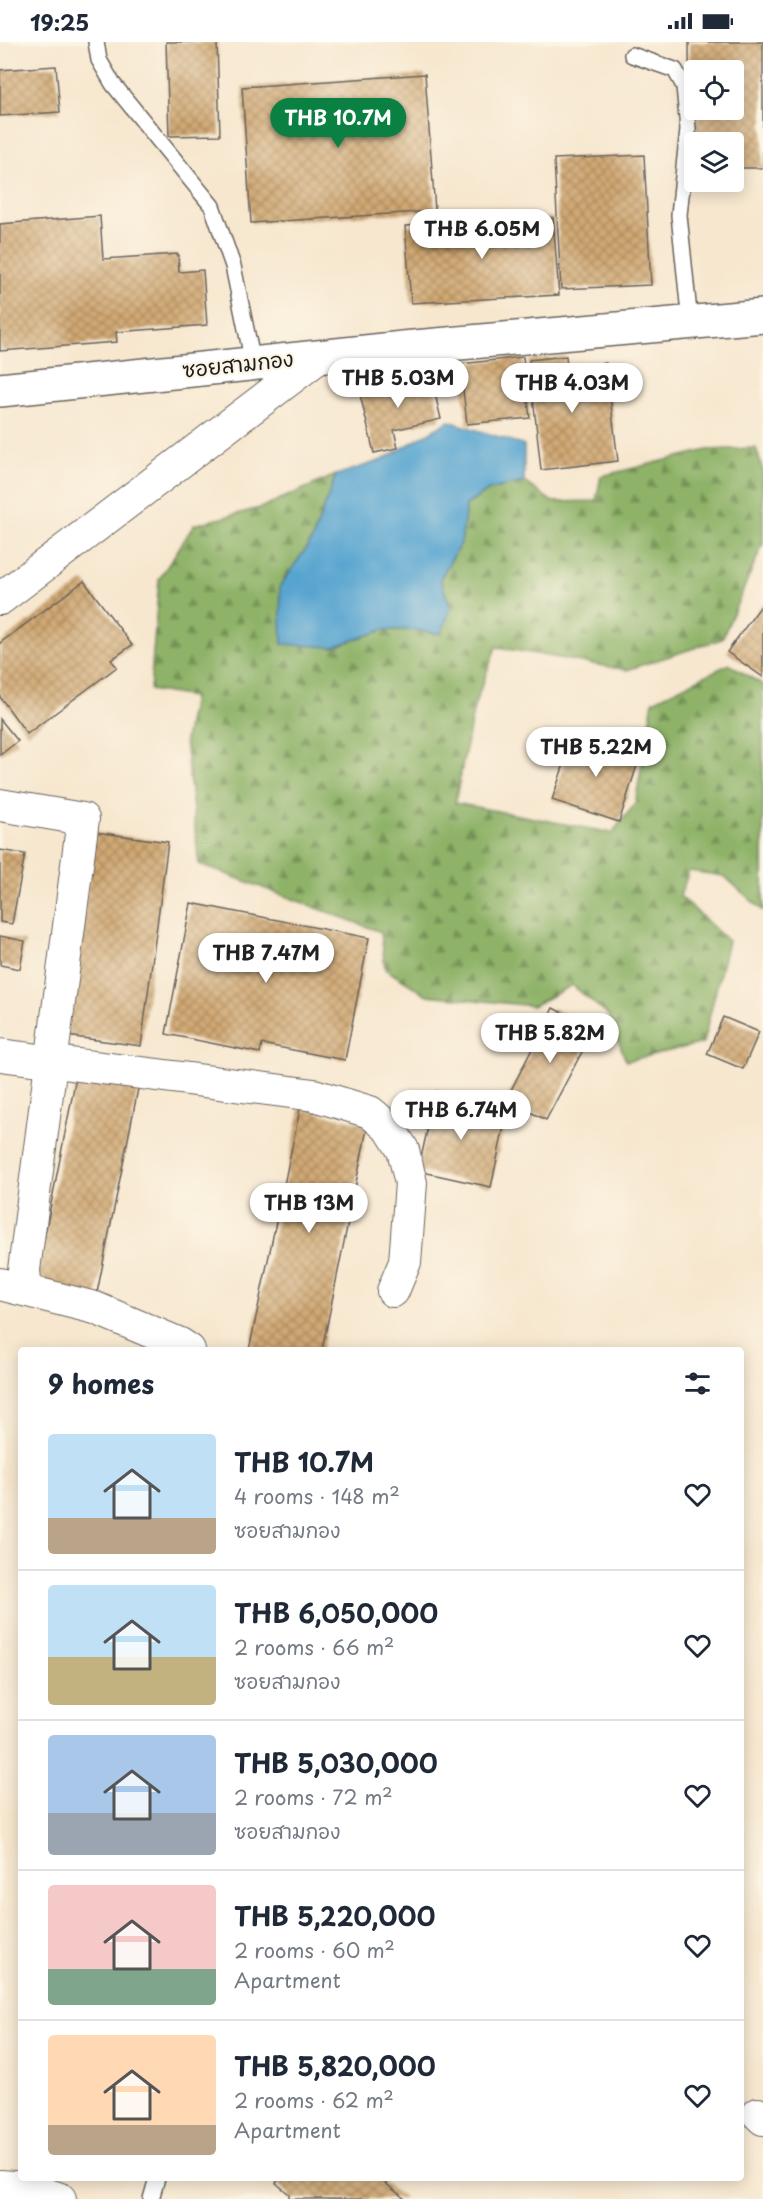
<!DOCTYPE html>
<html lang="en">
<head>
<meta charset="utf-8">
<style>
	body { margin:0; font-family:"Playpen Sans","Playpen Sans Thai",sans-serif; background:#f6f6f7; color:#1f2937; height:100vh; display:flex; flex-direction:column; font-size:22px; white-space:nowrap }
	* { box-sizing:border-box; margin:0 }
	p { font-size:20px; color:#747a83 }
	.icon { flex:none; width:33px; height:33px; fill:none; stroke:currentColor; stroke-width:2; stroke-linecap:round; stroke-linejoin:round }
	.map { position:relative; flex:1; overflow:hidden }
	.sheet { position:absolute; left:18px; top:1305px; width:726px; height:834px; display:flex; flex-direction:column; background:#fff; border-radius:6px; box-shadow:0 3px 15px #0003 }
	.sheet>* { flex:none }
	.fabs { position:absolute; left:684px; top:18px; display:grid; gap:12px }
	.fabs a { display:grid; place-items:center; width:60px; height:60px; border-radius:6px; background:#fff; box-shadow:0 3px 15px #0003; font-size:30px }
	.price { position:absolute; translate:-50% -51px; padding:0 14px; border-radius:21px; background:#fff; color:#222; font-size:20px; line-height:39px; filter:drop-shadow(0 2px 3px #0008) }
	.price::after { content:''; position:absolute; left:50%; top:36px; width:18px; height:14px; margin-left:-9px; background:inherit; clip-path:polygon(0 0,100% 0,50% 100%) }
	.price.selected { background:#0b8043; color:#fff }
	ul { padding:0; list-style:none }
	li { display:flex; align-items:center; gap:18px; height:150px; padding:0 30px }
	li+li { border-top:2px solid #e0e1e3 }
	li span { display:grid; place-items:center; flex:none; width:168px; height:120px; border-radius:6px; color:#555 }
	li>.icon { margin-inline-start:auto }
	span .icon { width:72px; height:72px; fill:#fffc; stroke-width:1 }
	li b { font-size:26px }
	h2 { display:flex; justify-content:space-between; align-items:center; height:72px; padding:0 30px; font-size:26px }
	.status { display:flex; justify-content:space-between; align-items:center; height:42px; padding:0 30px; background:#fff; direction:ltr }
	.status svg { height:16px; fill:currentColor }
	.map>svg:first-child { display:block }
	.forest { fill:url(#forest-firs); stroke:#556742; stroke-width:1.5 }
	.water { fill:#57a4d0; stroke:#3a6076; stroke-width:1.5 }
	.building { fill:url(#building-cross-hatch); fill-rule:evenodd }
	.lines { fill:none; stroke-linecap:round; stroke-linejoin:round }
	.service-casing { stroke:#69635b; stroke-width:18 }
	.minor-casing { stroke:#69635b; stroke-width:34 }
	.tertiary-casing { stroke:#69635b; stroke-width:36 }
	.service { stroke:#fff; stroke-width:15 }
	.minor { stroke:#fff; stroke-width:32 }
	.tertiary { stroke:#fff; stroke-width:33 }
	.labels { text-anchor:middle; stroke-width:4.5; stroke-linejoin:round; paint-order:stroke }
	.street-label { font-size:21px; fill:#1c1c1c; stroke:#fcf5e5 }
</style>
</head>
<body>
<div class="status"><b>19:25</b><svg viewBox="0 0 49 12"><path d="M0 12V9h3v3zM5 12V6h3v6zM10 12V3h3v9zM15 12V0h3v12zM26 1h20v11H26zM47 4h2v5h-2z"/></svg></div>
<div class="map">
<svg width="763" height="2157" viewBox="0 0 763 2157">
	<defs>
		<pattern id="forest-firs" width="22" height="20" patternUnits="userSpaceOnUse" patternTransform="scale(1.5)"><rect width="22" height="20" fill="#8eb267"/><path d="M5 1l3.5 6h-7zM16 11l3.5 6h-7z" fill="#739054"/></pattern>
		<pattern id="building-cross-hatch" width="8" height="8" patternUnits="userSpaceOnUse" patternTransform="scale(1.5)"><rect width="8" height="8" fill="#d1a974"/><path d="M0 0l8 8M0 8l8-8" fill="none" stroke="#a9895e"/></pattern>
	</defs>
	<rect width="100%" height="100%" fill="#fcf5e5"/>
	<filter id="ink" filterUnits="userSpaceOnUse"><feTurbulence type="fractalNoise" baseFrequency=".0167" numOctaves="2"/><feDisplacementMap in="SourceGraphic" scale="12" xChannelSelector="R" yChannelSelector="G"/><feConvolveMatrix kernelMatrix="1 2 1 2 8 2 1 2 1" color-interpolation-filters="sRGB"/></filter>
	<filter id="wash" filterUnits="userSpaceOnUse"><feTurbulence type="fractalNoise" baseFrequency=".008" numOctaves="4" result="noise"/><feDisplacementMap in="SourceGraphic" scale="24" xChannelSelector="R" yChannelSelector="G"/><feGaussianBlur stdDeviation="1.35" result="paint"/><feColorMatrix in="noise" values="0 0 0 0 0 0 0 0 0 0 0 0 0 0 0 0 0 1.4 0 .05"/><feComposite in="paint" operator="in"/></filter>
	<g filter="url(#wash)">
		<rect width="100%" height="100%" fill="#f7e7cf"/>
		<path class="forest" d="M 756,406 L 763,430 L 763,502 L 722,597 L 627,628 L 496,605 L 474,665 L 455,761 L 612,791 L 635,762 L 653,659 L 729,622 L 763,643 L 763,869 L 724,834 L 689,829 L 680,854 L 728,899 L 703,1001 L 626,1019 L 609,974 L 572,943 L 533,964 L 427,953 L 385,927 L 381,890 L 199,822 L 185,698 L 193,655 L 150,648 L 159,537 L 194,483 L 260,466 L 336,433 L 312,498 L 280,544 L 333,605 L 383,588 L 416,588 L 440,592 L 451,566 L 440,537 L 461,501 L 466,463 L 489,448 L 524,440 L 553,460 L 596,459 L 601,434 L 707,408 Z"/>
		<path class="water" d="M 449,379 L 524,403 L 524,440 L 489,448 L 466,463 L 461,501 L 440,537 L 451,566 L 441,592 L 416,588 L 383,588 L 333,605 L 282,602 L 280,544 L 312,498 L 336,433 L 382,418 Z"/>
		<g id="blocks">
			<path class="building" d="M 166,0 L 217,0 L 220,93 L 169,94 Z
				M 689,0 L 763,0 L 763,126 L 734,126 L 734,100 L 694,100 L 694,126 L 690,126 ZM 694,28 L 734,28 L 734,68 L 694,68 Z
				M 56,24 L 60,70 L 0,74 L 0,28 Z
				M 425,32 L 435,169 L 251,181 L 242,45 Z
				M 644,113 L 651,243 L 561,247 L 554,117 Z
				M 100,174 L 103,217 L 178,212 L 179,230 L 203,228 L 207,283 L 116,290 L 117,300 L 0,309 L 0,182 Z
				M 553,176 L 559,253 L 411,261 L 405,184 Z
				M 566,314 L 567,325 L 606,321 L 618,419 L 541,428 L 529,318 Z
				M 523,315 L 530,376 L 467,382 L 460,322 Z
				M 430,331 L 441,377 L 394,388 L 398,406 L 374,411 L 359,348 Z
				M 84,539 L 132,603 L 111,618 L 117,625 L 27,692 L 0,655 L 0,601 Z
				M 763,561 L 763,635 L 727,610 Z
				M 0,677 L 18,699 L 0,713 Z
				M 574,692 L 640,714 L 619,780 L 552,758 Z
				M 95,790 L 168,800 L 141,1004 L 67,994 Z
				M 0,808 L 25,812 L 12,882 L 0,880 Z
				M 191,861 L 369,896 L 345,1018 L 262,1002 L 260,1011 L 166,992 Z
				M 0,894 L 25,899 L 20,927 L 0,923 Z
				M 553,966 L 594,987 L 546,1078 L 506,1058 Z
				M 723,975 L 759,990 L 743,1027 L 707,1012 Z
				M 78,1025 L 140,1037 L 96,1256 L 35,1244 Z
				M 436,1049 L 485,1059 L 482,1074 L 505,1080 L 491,1145 L 418,1129 Z
				M 300,1067 L 368,1082 L 322,1308 L 249,1308 Z
				M 280,2136 L 379,2136 L 405,2157 L 289,2157 L 289,2152 L 276,2141 Z"/>
		</g>
	</g>
	<g filter="url(#ink)">
		<use href="#blocks" fill-opacity="0" stroke="#69635b" stroke-width="1.5"/>
		<g class="lines">
			<g class="service-casing">
				<path id="service" d="M 96,0 L 99,18 L 113,42 L 212,164 L 233,224 L 253,321
					M 632,13 L 675,28 L 684,44 L 688,87 L 679,173 L 690,281
					M 151,2157 L 157,2136"/>
			</g>
			<g class="minor-casing">
				<path id="minor" d="M 0,557 L 319,315
					M 0,763 L 83,777 L 24,1228 L 26,1248
					M 0,1013 L 314,1053 L 370,1070 L 390,1087 L 403,1108 L 411,1141 L 405,1220 L 393,1249
					M 0,1242 L 95,1266 L 180,1302 L 189,1308
					M 758,2072 L 763,2077
					M 0,2144 L 27,2146 L 60,2157"/>
			</g>
			<g class="tertiary-casing">
				<path id="tertiary" d="M 0,348 L 403,306 L 763,274"/>
			</g>
			<use href="#service" class="service"/>
			<use href="#minor" class="minor"/>
			<use href="#tertiary" class="tertiary"/>
		</g>
	</g>
	<g class="labels">
		<g class="street-label">
			<text transform="translate(238 323) rotate(-6)" y="7">ซอยสามกอง</text>
		</g>
	</g>
</svg>
<div class="fabs">
<a><svg class="icon" aria-label="locate" viewBox="0 0 24 24"><circle cx="12" cy="12" r="6"/><path d="M12 2v4M12 18v4M2 12h4M18 12h4"/></svg></a>
<a><svg class="icon" aria-label="layers" viewBox="0 0 24 24"><path d="M12 4l9 5-9 5-9-5zM3 14l9 5 9-5"/></svg></a>
</div>
<b class="price selected" style="left:338px;top:107px">THB 10.7M</b>
<b class="price" style="left:482px;top:218px">THB 6.05M</b>
<b class="price" style="left:398px;top:367px">THB 5.03M</b>
<b class="price" style="left:572px;top:372px">THB 4.03M</b>
<b class="price" style="left:596px;top:736px">THB 5.22M</b>
<b class="price" style="left:266px;top:942px">THB 7.47M</b>
<b class="price" style="left:550px;top:1022px">THB 5.82M</b>
<b class="price" style="left:461px;top:1099px">THB 6.74M</b>
<b class="price" style="left:309px;top:1192px">THB 13M</b>
<section class="sheet">
<h2>9 homes<svg class="icon" aria-label="filters" viewBox="0 0 24 24"><path d="M4 7h16M4 17h16"/><circle cx="9" cy="7" r="2"/><circle cx="15" cy="17" r="2"/></svg></h2>
<ul>
<li><span style="background:linear-gradient(#bfe0f5 70%,#b9a48a 0)"><svg class="icon" aria-label="home" viewBox="0 0 24 24"><path d="M3 11l9-7 9 7M6 9v11h12V9"/></svg></span><div><b>THB 10.7M</b><p>4 rooms · 148 m²</p><p>ซอยสามกอง</p></div><svg class="icon" aria-label="heart" viewBox="0 0 24 24"><path d="M12 20l-8-8c-3-5 5-10 8-4 3-6 11-1 8 4z"/></svg></li>
<li><span style="background:linear-gradient(#bfe0f5 60%,#c2b280 0)"><svg class="icon" aria-label="home" viewBox="0 0 24 24"><path d="M3 11l9-7 9 7M6 9v11h12V9"/></svg></span><div><b>THB 6,050,000</b><p>2 rooms · 66 m²</p><p>ซอยสามกอง</p></div><svg class="icon" aria-label="heart" viewBox="0 0 24 24"><path d="M12 20l-8-8c-3-5 5-10 8-4 3-6 11-1 8 4z"/></svg></li>
<li><span style="background:linear-gradient(#a9c7e8 65%,#9aa5b1 0)"><svg class="icon" aria-label="home" viewBox="0 0 24 24"><path d="M3 11l9-7 9 7M6 9v11h12V9"/></svg></span><div><b>THB 5,030,000</b><p>2 rooms · 72 m²</p><p>ซอยสามกอง</p></div><svg class="icon" aria-label="heart" viewBox="0 0 24 24"><path d="M12 20l-8-8c-3-5 5-10 8-4 3-6 11-1 8 4z"/></svg></li>
<li><span style="background:linear-gradient(#f6c9c9 70%,#7fa58c 0)"><svg class="icon" aria-label="home" viewBox="0 0 24 24"><path d="M3 11l9-7 9 7M6 9v11h12V9"/></svg></span><div><b>THB 5,220,000</b><p>2 rooms · 60 m²</p><p>Apartment</p></div><svg class="icon" aria-label="heart" viewBox="0 0 24 24"><path d="M12 20l-8-8c-3-5 5-10 8-4 3-6 11-1 8 4z"/></svg></li>
<li><span style="background:linear-gradient(#ffd9b3 75%,#b9a48a 0)"><svg class="icon" aria-label="home" viewBox="0 0 24 24"><path d="M3 11l9-7 9 7M6 9v11h12V9"/></svg></span><div><b>THB 5,820,000</b><p>2 rooms · 62 m²</p><p>Apartment</p></div><svg class="icon" aria-label="heart" viewBox="0 0 24 24"><path d="M12 20l-8-8c-3-5 5-10 8-4 3-6 11-1 8 4z"/></svg></li>
</ul>
</section>
</div>
</body>
</html>
